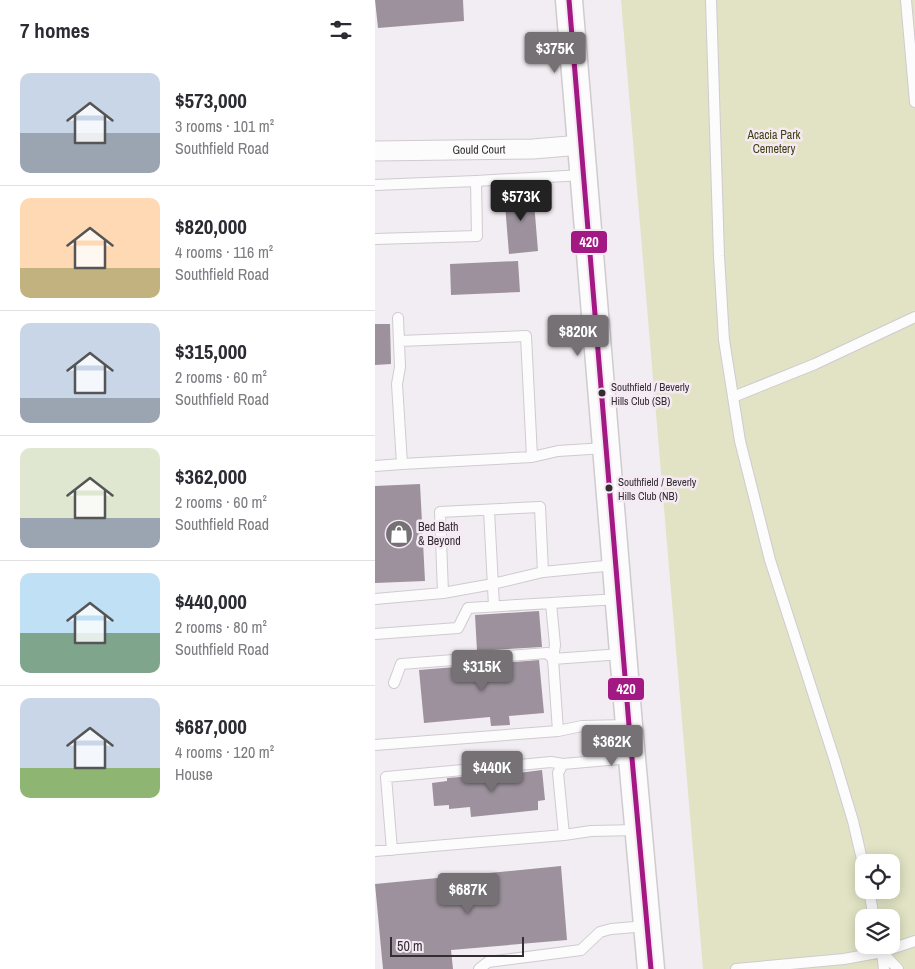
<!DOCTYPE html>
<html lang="en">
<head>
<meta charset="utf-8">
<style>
	body { margin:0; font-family:"Archivo Narrow",sans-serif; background:#f2f2f3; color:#2b2b33; height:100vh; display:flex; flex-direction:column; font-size:19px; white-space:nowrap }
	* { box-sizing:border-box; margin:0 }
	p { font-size:16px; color:#7c7c81 }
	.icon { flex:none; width:28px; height:28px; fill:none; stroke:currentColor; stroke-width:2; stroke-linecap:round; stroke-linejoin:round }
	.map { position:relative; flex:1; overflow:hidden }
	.panel { display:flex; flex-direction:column; background:#fff; width:375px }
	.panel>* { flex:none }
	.buttons { position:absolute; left:480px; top:854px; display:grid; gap:10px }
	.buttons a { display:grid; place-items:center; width:45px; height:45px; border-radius:10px; background:#fff; box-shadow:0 2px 12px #0003; font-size:25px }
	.scale { position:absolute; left:15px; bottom:12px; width:134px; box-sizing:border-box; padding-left:5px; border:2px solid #322e32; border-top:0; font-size:14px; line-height:18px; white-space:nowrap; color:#322e32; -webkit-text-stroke:4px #f5eaf4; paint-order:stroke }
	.price { position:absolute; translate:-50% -42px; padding:0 11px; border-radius:5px; background:#757175; color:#fff; font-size:16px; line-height:32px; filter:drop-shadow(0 1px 2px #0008) }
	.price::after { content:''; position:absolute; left:50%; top:30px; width:15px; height:11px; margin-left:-8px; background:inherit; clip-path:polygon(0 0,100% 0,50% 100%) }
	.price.on { background:#222; color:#fff }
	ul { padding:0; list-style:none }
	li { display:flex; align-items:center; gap:15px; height:125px; padding:0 20px }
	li+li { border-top:1px solid #e1e1e2 }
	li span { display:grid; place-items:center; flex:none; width:140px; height:100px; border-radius:10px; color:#555 }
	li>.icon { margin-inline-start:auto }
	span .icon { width:60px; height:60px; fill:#fffc; stroke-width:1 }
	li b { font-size:21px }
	h2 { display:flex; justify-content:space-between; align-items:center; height:60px; padding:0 20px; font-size:21px }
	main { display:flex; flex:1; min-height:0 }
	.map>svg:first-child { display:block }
	.green { fill:#e1e3c4; fill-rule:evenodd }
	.building { fill:#9c919c }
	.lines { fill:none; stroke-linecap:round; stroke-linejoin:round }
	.lane-casing { stroke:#cfcbcf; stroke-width:12 }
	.street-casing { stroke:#cfcbcf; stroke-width:21 }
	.secondary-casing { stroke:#cfcbcf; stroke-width:29 }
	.lane { stroke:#fdfcfd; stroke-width:10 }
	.street { stroke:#fdfcfd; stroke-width:19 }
	.secondary { stroke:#fdfcfd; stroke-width:26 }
	.bus-1-casing { stroke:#f5eaf4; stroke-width:9 }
	.bus-1 { stroke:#a31984; stroke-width:5 }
	.bus-dot { fill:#322e32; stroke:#f5eaf4; stroke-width:2 }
	.labels { text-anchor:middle; stroke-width:5; stroke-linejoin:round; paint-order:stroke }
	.bus-label { font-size:11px; fill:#322e32; stroke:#f5eaf4; text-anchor:start }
	.park-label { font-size:12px; fill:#3d410f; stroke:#f5eaf4 }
	.street-label { font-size:12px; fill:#322e32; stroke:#f5eaf4 }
	.poi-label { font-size:12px; fill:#322e32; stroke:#f5eaf4; text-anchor:start }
	.line-badge { stroke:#f5eaf4; stroke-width:2 }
	.badge-label { font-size:14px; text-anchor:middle; font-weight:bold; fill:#fff }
</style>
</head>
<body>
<main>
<section class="panel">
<h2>7 homes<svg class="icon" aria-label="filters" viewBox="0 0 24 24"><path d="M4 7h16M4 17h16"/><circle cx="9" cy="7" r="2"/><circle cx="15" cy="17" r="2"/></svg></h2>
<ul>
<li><span style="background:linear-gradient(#c9d6e8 60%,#9aa5b1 0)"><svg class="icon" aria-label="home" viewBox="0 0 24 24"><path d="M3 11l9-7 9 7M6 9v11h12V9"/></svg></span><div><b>$573,000</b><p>3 rooms · 101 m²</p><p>Southfield Road</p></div></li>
<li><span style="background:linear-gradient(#ffd9b3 70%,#c2b280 0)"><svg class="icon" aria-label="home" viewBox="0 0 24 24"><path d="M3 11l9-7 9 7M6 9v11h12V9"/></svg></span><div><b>$820,000</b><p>4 rooms · 116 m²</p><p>Southfield Road</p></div></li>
<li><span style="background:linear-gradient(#c9d6e8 75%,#9aa5b1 0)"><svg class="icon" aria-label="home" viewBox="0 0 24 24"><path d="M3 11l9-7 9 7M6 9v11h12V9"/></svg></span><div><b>$315,000</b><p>2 rooms · 60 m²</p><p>Southfield Road</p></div></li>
<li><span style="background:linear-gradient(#dfe7d0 70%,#9aa5b1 0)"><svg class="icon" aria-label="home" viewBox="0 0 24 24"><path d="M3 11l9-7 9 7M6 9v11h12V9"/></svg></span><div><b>$362,000</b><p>2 rooms · 60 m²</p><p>Southfield Road</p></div></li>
<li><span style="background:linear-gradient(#bfe0f5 60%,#7fa58c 0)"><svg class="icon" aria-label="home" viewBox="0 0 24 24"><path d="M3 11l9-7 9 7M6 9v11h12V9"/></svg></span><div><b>$440,000</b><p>2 rooms · 80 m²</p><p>Southfield Road</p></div></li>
<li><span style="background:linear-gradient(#c9d6e8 70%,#8fb573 0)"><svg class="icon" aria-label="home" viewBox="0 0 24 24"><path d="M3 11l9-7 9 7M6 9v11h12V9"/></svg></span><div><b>$687,000</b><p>4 rooms · 120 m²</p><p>House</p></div></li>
</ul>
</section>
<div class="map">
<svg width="540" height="969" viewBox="0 0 540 969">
	<rect width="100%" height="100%" fill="#f2edf2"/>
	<path class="green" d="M 246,0 L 540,0 L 540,969 L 328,969 ZM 489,862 L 516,862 L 516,890 L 489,890 ZM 489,918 L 516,918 L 516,945 L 489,945 Z"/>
	<path class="building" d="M 0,0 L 88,0 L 89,21 L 3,28 Z
		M 158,190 L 163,251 L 134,254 L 129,192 Z
		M 143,261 L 145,292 L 76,295 L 75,264 Z
		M 0,324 L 15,324 L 16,364 L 0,365 Z
		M 45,484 L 50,581 L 0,583 L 0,486 Z
		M 164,611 L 167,647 L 102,651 L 100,615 Z
		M 164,660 L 169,713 L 134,716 L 135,725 L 116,726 L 115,717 L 49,723 L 44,670 Z
		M 167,770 L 170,800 L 163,801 L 163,810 L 96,817 L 95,807 L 74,809 L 74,805 L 59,806 L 57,783 L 72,781 L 72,778 L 112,775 L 112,777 Z
		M 186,866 L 192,940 L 76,950 L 78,969 L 8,969 L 0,884 Z"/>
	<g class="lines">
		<g class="lane-casing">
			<path id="lane" d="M 336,0 L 344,256 L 349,340 L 365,441 L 395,560 L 459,758 L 478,821 L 489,868
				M 531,0 L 540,102
				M 0,185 L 101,181 L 208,175
				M 0,239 L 102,236 L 101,181
				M 23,318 L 25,367 L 22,384 L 27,464 L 157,457 L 183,451 L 230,448
				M 24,341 L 151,336 L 157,457
				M 358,397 L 440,364 L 540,317
				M 0,466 L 27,464
				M 114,510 L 119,606
				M 68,593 L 65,512 L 165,507 L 168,572
				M 0,599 L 68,593 L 118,584 L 168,572 L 240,565
				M 176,603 L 180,645 L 178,659 L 247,654
				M 0,634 L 83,628 L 93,608 L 244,599
				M 19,683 L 26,664 L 172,653 L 178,659 L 183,731
				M 0,745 L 183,731 L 207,726 L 253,725
				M 189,835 L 183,773 L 188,764 L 256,758
				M 17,850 L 11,777 L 176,762 L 188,764
				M 0,851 L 189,835 L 216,831 L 263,830
				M 494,890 L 499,918
				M 505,945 L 507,952 L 540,941
				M 507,952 L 509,969
				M 104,969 L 113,962 L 206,950 L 225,932 L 236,929 L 272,926
				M 361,969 L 469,959 L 507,952 L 523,969"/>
		</g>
		<g class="street-casing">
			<g id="street">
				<path id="s1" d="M 0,151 L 158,149 L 206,145"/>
			</g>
		</g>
		<g class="secondary-casing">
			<path id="secondary" d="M 194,0 L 254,725 L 276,969"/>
		</g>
		<use href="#lane" class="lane"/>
		<use href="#street" class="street"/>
		<use href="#secondary" class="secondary"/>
		<g class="bus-1-casing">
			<path id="bus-1" d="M 194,0 L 254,725 L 276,969"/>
		</g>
		<use href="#bus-1" class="bus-1"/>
	</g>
	<defs>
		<g id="shop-disc" transform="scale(1.4375)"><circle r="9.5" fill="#757175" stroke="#f5eaf4"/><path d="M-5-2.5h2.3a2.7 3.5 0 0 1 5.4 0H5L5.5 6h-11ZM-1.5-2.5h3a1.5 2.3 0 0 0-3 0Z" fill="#fff"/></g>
	</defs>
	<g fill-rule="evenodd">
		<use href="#shop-disc" x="24" y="534"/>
	</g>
	<g class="bus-dot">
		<circle cx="227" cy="393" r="4.5"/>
		<circle cx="234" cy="488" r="4.5"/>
	</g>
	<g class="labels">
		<g class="bus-label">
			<text x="236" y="391">Southfield / Beverly<tspan x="236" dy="14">Hills Club (SB)</tspan></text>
			<text x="243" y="486">Southfield / Beverly<tspan x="243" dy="14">Hills Club (NB)</tspan></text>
		</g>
		<g class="park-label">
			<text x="399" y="139">Acacia Park<tspan x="399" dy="14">Cemetery</tspan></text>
		</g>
		<g class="street-label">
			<text dy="4" stroke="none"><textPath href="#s1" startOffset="104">Gould Court</textPath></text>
		</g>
		<g class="poi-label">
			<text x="43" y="531">Bed Bath<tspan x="43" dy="14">&amp; Beyond</tspan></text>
		</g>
	</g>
	<g class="line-badge">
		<rect x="195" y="230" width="38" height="24" rx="5" fill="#a31984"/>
		<rect x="232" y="677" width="38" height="24" rx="5" fill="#a31984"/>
	</g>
	<g class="badge-label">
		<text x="214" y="247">420</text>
		<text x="251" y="694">420</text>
	</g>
</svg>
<div class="buttons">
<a><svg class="icon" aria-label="locate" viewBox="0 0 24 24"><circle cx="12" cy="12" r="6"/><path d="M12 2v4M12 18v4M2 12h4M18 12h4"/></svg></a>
<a><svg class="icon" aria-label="layers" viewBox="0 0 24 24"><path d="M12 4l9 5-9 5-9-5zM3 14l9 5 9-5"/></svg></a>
</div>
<div class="scale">50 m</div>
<b class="price" style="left:180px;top:74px">$375K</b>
<b class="price on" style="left:146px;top:222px">$573K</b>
<b class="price" style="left:203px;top:357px">$820K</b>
<b class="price" style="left:107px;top:692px">$315K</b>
<b class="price" style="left:237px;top:767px">$362K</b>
<b class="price" style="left:117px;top:793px">$440K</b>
<b class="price" style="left:93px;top:915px">$687K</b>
</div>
</main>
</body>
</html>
